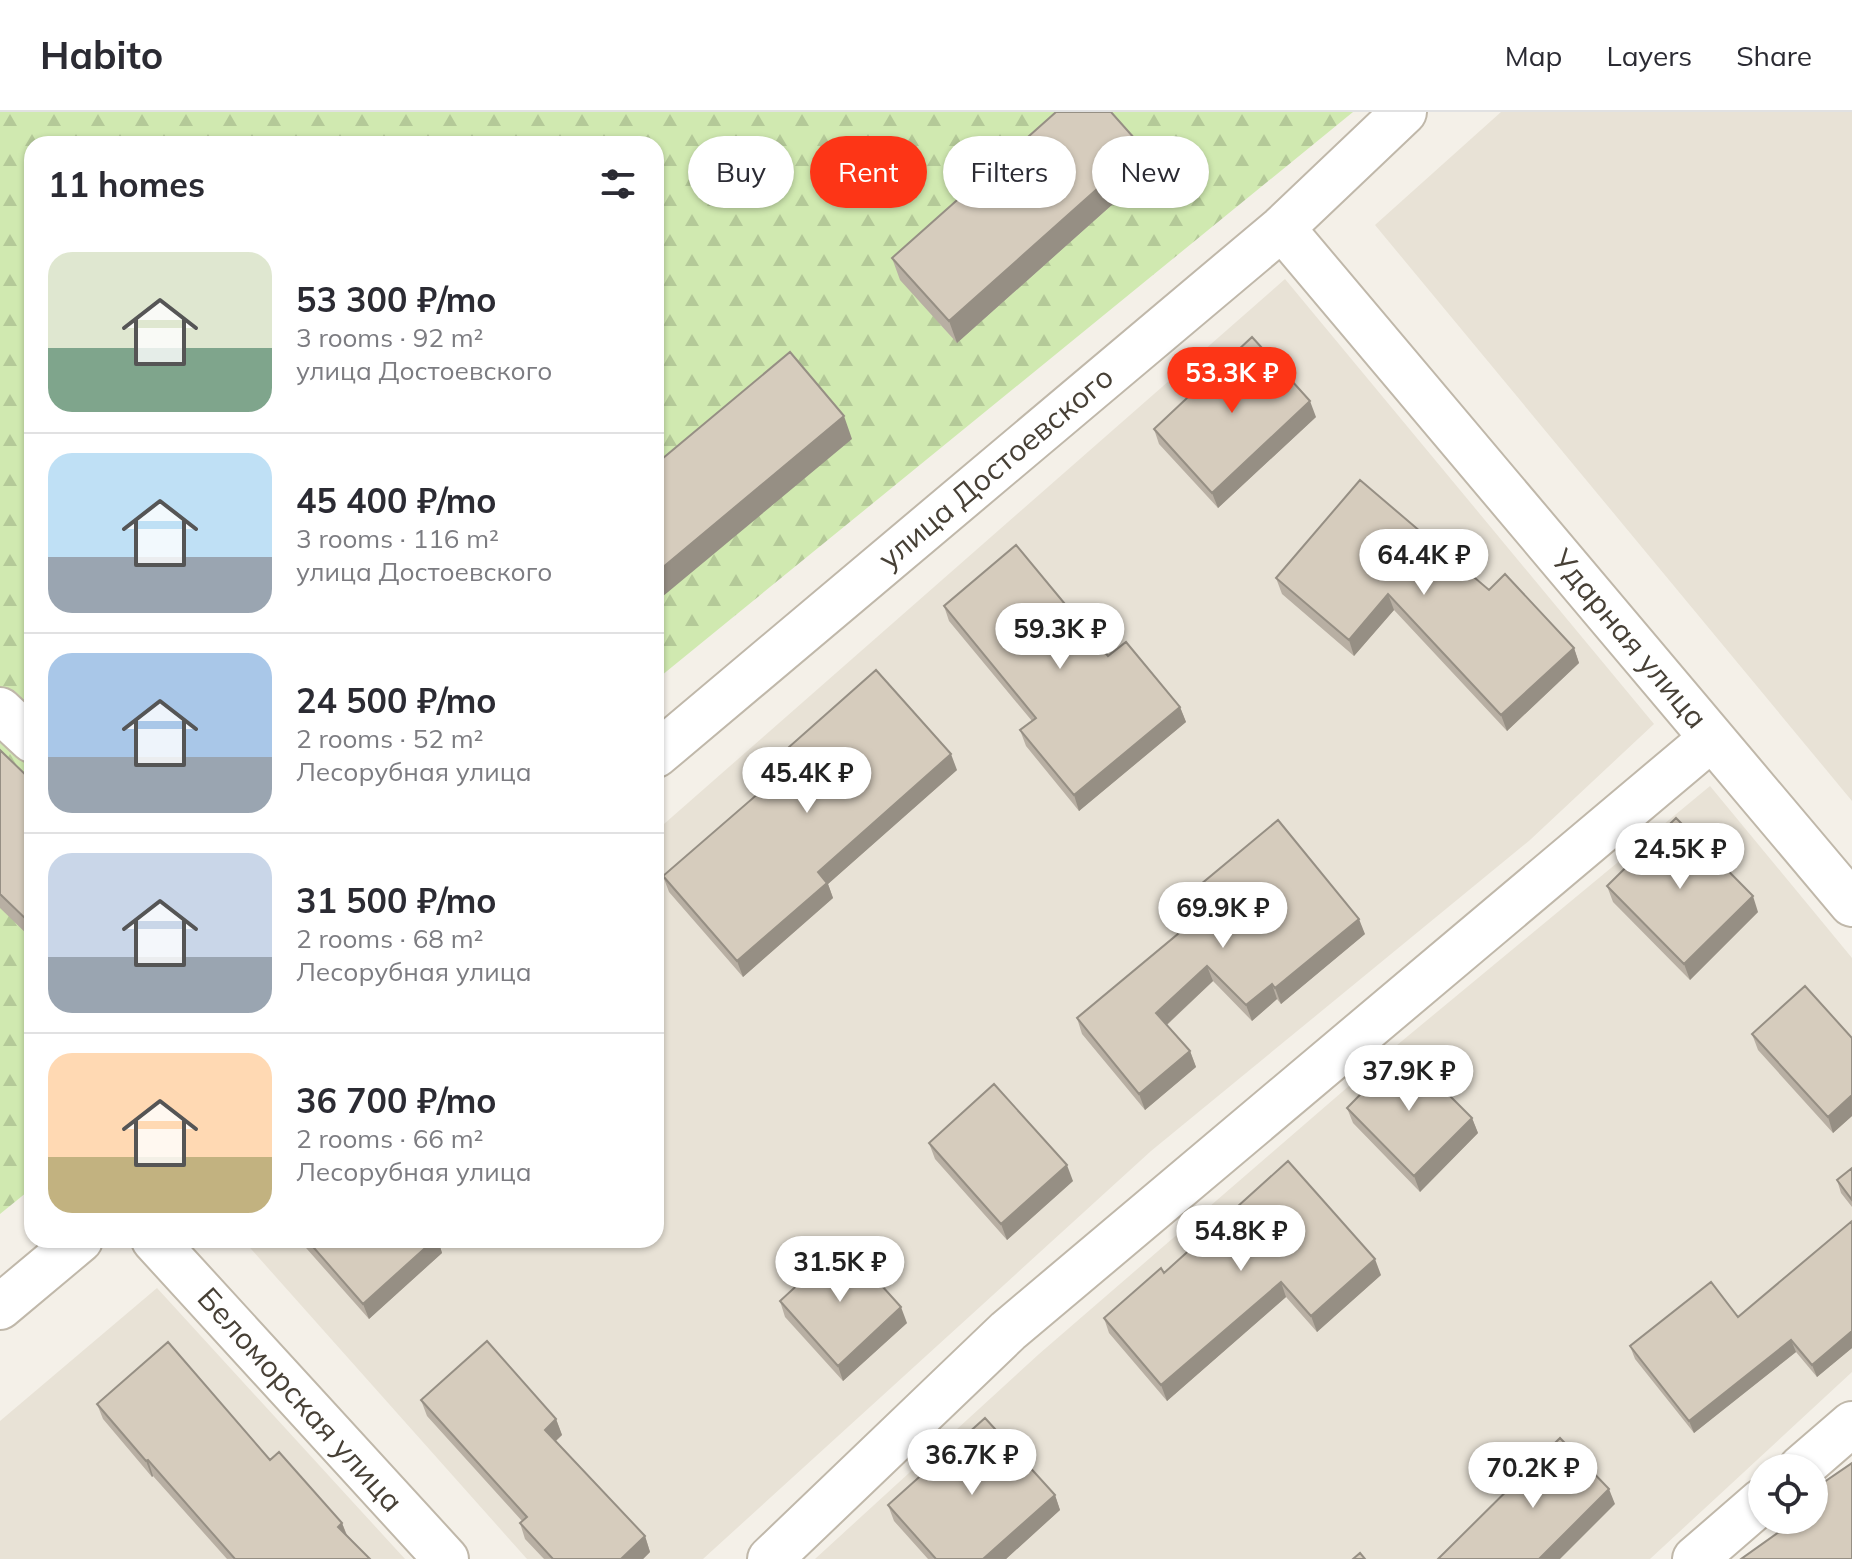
<!DOCTYPE html>
<html lang="en">
<head>
<meta charset="utf-8">
<style>
	body { margin:0; font-family:Mulish,sans-serif; background:#f7f7f7; color:#2b2b33; height:100vh; display:flex; flex-direction:column; font-size:30px; white-space:nowrap }
	* { box-sizing:border-box; margin:0 }
	p { font-size:26px; color:#7c7c81 }
	.icon { flex:none; width:44px; height:44px; fill:none; stroke:currentColor; stroke-width:2; stroke-linecap:round; stroke-linejoin:round }
	.map { position:relative; flex:1; overflow:hidden }
	.details { position:absolute; left:24px; top:24px; width:640px; height:1112px; display:flex; flex-direction:column; background:#fff; border-radius:24px; box-shadow:0 2px 6px #0004 }
	.details>* { flex:none }
	.guide { position:absolute; left:688px; top:24px; width:760px; height:72px; display:flex; gap:16px }
	.controls { position:absolute; left:1748px; top:1342px; display:grid; gap:16px }
	.controls a { display:grid; place-items:center; width:80px; height:80px; border-radius:50%; background:#fff; box-shadow:0 2px 6px #0004; font-size:40px }
	.price { position:absolute; translate:-50% -68px; padding:0 18px; border-radius:28px; background:#fff; color:#222; font-size:26px; line-height:52px; filter:drop-shadow(0 2px 4px #0008) }
	.price::after { content:''; position:absolute; left:50%; top:48px; width:24px; height:18px; margin-left:-12px; background:inherit; clip-path:polygon(0 0,100% 0,50% 100%) }
	.price.active { background:#fd3516; color:#fff }
	ul { padding:0; list-style:none }
	li { display:flex; align-items:center; gap:24px; height:200px; padding:0 24px }
	li+li { border-top:2px solid #e1e1e2 }
	li span { display:grid; place-items:center; flex:none; width:224px; height:160px; border-radius:24px; color:#555 }
	li>.icon { margin-inline-start:auto }
	span .icon { width:96px; height:96px; fill:#fffc; stroke-width:1 }
	li b { font-size:34px }
	h2 { display:flex; justify-content:space-between; align-items:center; height:96px; padding:0 24px; font-size:34px }
	.tag { padding:0 28px; border-radius:36px; background:#fff; box-shadow:0 2px 6px #0004; font-size:28px; line-height:72px }
	.tag.active { background:#fd3516; color:#fff }
	header { display:flex; align-items:center; gap:48px; box-sizing:border-box; height:112px; padding:0 40px; background:#fff; border-bottom:2px solid #e1e1e2 }
	header strong { font-size:38px }
	nav { display:flex; gap:44px; margin-inline-start:auto; font-size:28px }
	.map>svg:first-child { display:block }
	.residential { fill:#e8e2d6 }
	.forest { fill:url(#forest-firs) }
	.lines { fill:none; stroke-linecap:round; stroke-linejoin:round }
	.minor-casing { stroke:#c0b8aa; stroke-width:48 }
	.minor { stroke:#fff; stroke-width:44 }
	.wall { fill:#b8afa3 }
	.shaded-wall { fill:#968f84 }
	.building { fill:#d6ccbd; stroke:#968f84; stroke-width:2 }
	.labels { text-anchor:middle; stroke-width:6; stroke-linejoin:round; paint-order:stroke }
	.street-label { font-size:30px; fill:#474036; stroke:#fff }
</style>
</head>
<body>
<header>
<strong>Habito</strong>
<nav><a>Map</a><a>Layers</a><a>Share</a></nav>
</header>
<div class="map">
<svg width="1852" height="1447" viewBox="0 0 1852 1447">
	<defs>
		<pattern id="forest-firs" width="22" height="20" patternUnits="userSpaceOnUse" patternTransform="scale(2)"><rect width="22" height="20" fill="#d0e9b0"/><path d="M5 1l3.5 6h-7zM16 11l3.5 6h-7z" fill="#b4c998"/></pattern>
	</defs>
	<rect width="100%" height="100%" fill="#f4f0e8"/>
	<path class="residential" d="M 1501,0 L 1852,0 L 1852,689 L 1375,113 Z
		M 1285,167 L 1654,612 L 1530,728 L 1151,1039 L 703,1447 L 527,1447 L 243,1128 L 656,1128 L 656,719 Z
		M 1710,674 L 1852,846 L 1852,1260 L 1650,1447 L 815,1447 L 1039,1242 L 1379,948 Z
		M 157,1176 L 405,1447 L 0,1447 L 0,1309 Z"/>
	<path class="forest" d="M 0,0 L 1353,0 L 656,568 L 656,32 L 32,32 L 32,1076 L 0,1102 Z"/>
	<g class="lines">
		<g class="minor-casing">
			<path id="minor" d="M 1282,116 L 1852,792
				M 0,598 L 32,628
				M 656,643 L 1282,116 L 1404,0
				M 154,1128 L 446,1447
				M 0,1195 L 80,1128
				M 1801,1356 L 1852,1312
				M 770,1447 L 1008,1219 L 1712,626
				M 1695,1447 L 1762,1389"/>
		</g>
		<use href="#minor" class="minor"/>
	</g>
	<path class="wall" d="M 1151,58 L 957,231 L 900,168 L 892,146 Z
		M 1316,305 L 1218,396 L 1159,332 L 1154,317 Z
		M 1276,466 L 1489,478 L 1574,536 L 1579,551 L 1507,619 L 1394,498 L 1354,544 L 1282,482 Z
		M 944,494 L 1108,544 L 1180,595 L 1186,610 L 1079,699 L 1026,634 L 1020,618 L 1032,609 L 949,509 Z
		M 0,638 L 32,669 L 32,827 L 0,796 Z
		M 780,643 L 957,658 L 828,772 L 833,786 L 743,865 L 669,780 L 663,764 L 785,658 Z
		M 1607,774 L 1758,800 L 1690,868 L 1613,790 Z
		M 1194,778 L 1365,822 L 1281,892 L 1277,887 L 1252,909 L 1213,869 L 1167,913 L 1190,939 L 1196,955 L 1145,998 L 1082,922 L 1077,906 L 1205,800 L 1199,793 Z
		M 1752,922 L 1852,926 L 1852,1004 L 1833,1021 L 1758,938 Z
		M 1347,996 L 1472,1006 L 1478,1021 L 1420,1080 L 1353,1011 Z
		M 929,1031 L 1073,1069 L 1007,1128 L 935,1047 Z
		M 1852,1056 L 1852,1095 L 1841,1081 L 1837,1068 Z
		M 1852,1109 L 1852,1236 L 1817,1265 L 1796,1240 L 1694,1321 L 1635,1247 L 1630,1234 L 1738,1205 Z
		M 299,1128 L 438,1128 L 442,1141 L 369,1207 Z
		M 1164,1161 L 1381,1163 L 1317,1220 L 1286,1185 L 1167,1289 L 1109,1221 L 1104,1206 Z
		M 780,1189 L 907,1211 L 843,1269 L 785,1205 Z
		M 421,1288 L 556,1307 L 562,1323 L 556,1329 L 645,1424 L 650,1440 L 643,1447 L 544,1447 L 525,1427 L 520,1411 L 522,1409 L 427,1304 Z
		M 97,1292 L 270,1348 L 342,1411 L 347,1423 L 370,1447 L 227,1447 L 153,1364 L 152,1365 L 103,1307 Z
		M 1055,1383 L 1060,1398 L 1006,1447 L 928,1447 L 894,1409 L 888,1393 Z"/>
	<path class="shaded-wall" d="M 1143,36 L 1151,58 L 957,231 L 949,209 Z
		M 1310,289 L 1316,305 L 1218,396 L 1212,381 Z
		M 844,304 L 852,327 L 656,490 L 656,461 Z
		M 1388,482 L 1394,498 L 1354,544 L 1349,528 Z
		M 1574,536 L 1579,551 L 1507,619 L 1501,603 Z
		M 1180,595 L 1186,610 L 1079,699 L 1074,683 Z
		M 951,642 L 957,658 L 828,772 L 833,786 L 743,865 L 737,849 L 818,760 Z
		M 1753,784 L 1758,800 L 1690,868 L 1684,852 Z
		M 1359,807 L 1365,822 L 1281,892 L 1275,876 Z
		M 1207,854 L 1213,869 L 1162,917 L 1156,901 Z
		M 1272,872 L 1277,887 L 1252,909 L 1246,893 Z
		M 1190,939 L 1196,955 L 1145,998 L 1139,982 Z
		M 1852,983 L 1852,1004 L 1833,1021 L 1828,1005 Z
		M 1472,1006 L 1478,1021 L 1420,1080 L 1414,1064 Z
		M 1067,1053 L 1073,1069 L 1007,1128 L 1001,1112 Z
		M 434,1128 L 438,1128 L 442,1141 L 369,1207 L 363,1192 Z
		M 1375,1147 L 1381,1163 L 1317,1220 L 1311,1204 Z
		M 1281,1170 L 1286,1185 L 1167,1289 L 1161,1273 Z
		M 901,1195 L 907,1211 L 843,1269 L 838,1254 Z
		M 1852,1219 L 1852,1236 L 1817,1265 L 1812,1253 Z
		M 1791,1228 L 1796,1240 L 1694,1321 L 1689,1309 Z
		M 556,1307 L 562,1323 L 551,1333 L 545,1318 Z
		M 148,1348 L 153,1364 L 152,1365 L 146,1349 Z
		M 1609,1377 L 1615,1392 L 1560,1447 L 1539,1447 Z
		M 1055,1383 L 1060,1398 L 1006,1447 L 983,1447 Z
		M 342,1411 L 348,1427 L 338,1415 Z
		M 645,1424 L 650,1440 L 643,1447 L 621,1447 Z"/>
	<path class="building" d="M 1056,0 L 1111,0 L 1143,36 L 949,209 L 892,146 Z
		M 1252,225 L 1310,289 L 1212,381 L 1154,317 Z
		M 790,240 L 844,304 L 656,461 L 656,352 Z
		M 1360,368 L 1489,478 L 1505,462 L 1574,536 L 1501,603 L 1388,482 L 1349,528 L 1276,466 Z
		M 1016,433 L 1108,544 L 1126,530 L 1180,595 L 1074,683 L 1020,618 L 1036,606 L 944,494 Z
		M 876,558 L 951,642 L 818,760 L 827,771 L 737,849 L 663,764 L 790,654 L 780,643 Z
		M 0,638 L 32,669 L 32,813 L 0,782 Z
		M 1676,706 L 1753,784 L 1684,852 L 1607,774 Z
		M 1278,708 L 1359,807 L 1275,876 L 1272,872 L 1246,893 L 1207,854 L 1156,901 L 1190,939 L 1139,982 L 1077,906 L 1209,796 L 1194,778 Z
		M 1805,874 L 1852,926 L 1852,983 L 1828,1005 L 1752,922 Z
		M 1404,938 L 1472,1006 L 1414,1064 L 1347,996 Z
		M 994,972 L 1067,1053 L 1001,1112 L 929,1031 Z
		M 1288,1049 L 1375,1147 L 1311,1204 L 1281,1170 L 1161,1273 L 1104,1206 L 1161,1156 L 1164,1161 Z
		M 1852,1056 L 1852,1088 L 1837,1068 Z
		M 1852,1109 L 1852,1219 L 1812,1253 L 1791,1228 L 1689,1309 L 1630,1234 L 1711,1170 L 1738,1205 Z
		M 307,1128 L 434,1128 L 363,1192 Z
		M 843,1131 L 901,1195 L 838,1254 L 780,1189 Z
		M 487,1229 L 556,1307 L 545,1318 L 645,1424 L 621,1447 L 553,1447 L 520,1411 L 527,1405 L 421,1288 Z
		M 168,1230 L 270,1348 L 279,1340 L 342,1411 L 338,1415 L 370,1447 L 235,1447 L 148,1348 L 146,1349 L 97,1292 Z
		M 985,1306 L 1055,1383 L 983,1447 L 936,1447 L 888,1393 Z
		M 1560,1326 L 1609,1377 L 1539,1447 L 1438,1447 Z
		M 1852,1351 L 1852,1447 L 1741,1447 L 1796,1408 L 1814,1408 L 1814,1377 Z
		M 1360,1441 L 1365,1447 L 1353,1447 Z"/>
	<g class="labels">
		<g class="street-label">
			<text transform="translate(996 356) rotate(-40)" y="10">улица Достоевского</text>
			<text transform="translate(1629 527) rotate(50)" y="10">Ударная улица</text>
			<text transform="translate(300 1288) rotate(48)" y="10">Беломорская улица</text>
		</g>
	</g>
</svg>
<div class="controls">
<a><svg class="icon" aria-label="locate" viewBox="0 0 24 24"><circle cx="12" cy="12" r="6"/><path d="M12 2v4M12 18v4M2 12h4M18 12h4"/></svg></a>
</div>
<b class="price active" style="left:1232px;top:303px">53.3K ₽</b>
<b class="price" style="left:1424px;top:485px">64.4K ₽</b>
<b class="price" style="left:1060px;top:559px">59.3K ₽</b>
<b class="price" style="left:807px;top:703px">45.4K ₽</b>
<b class="price" style="left:1680px;top:779px">24.5K ₽</b>
<b class="price" style="left:1223px;top:838px">69.9K ₽</b>
<b class="price" style="left:1409px;top:1001px">37.9K ₽</b>
<b class="price" style="left:1241px;top:1161px">54.8K ₽</b>
<b class="price" style="left:840px;top:1192px">31.5K ₽</b>
<b class="price" style="left:972px;top:1385px">36.7K ₽</b>
<b class="price" style="left:1533px;top:1398px">70.2K ₽</b>
<div class="guide">
<a class="tag">Buy</a>
<a class="tag active">Rent</a>
<a class="tag">Filters</a>
<a class="tag">New</a>
</div>
<section class="details">
<h2>11 homes<svg class="icon" aria-label="filters" viewBox="0 0 24 24"><path d="M4 7h16M4 17h16"/><circle cx="9" cy="7" r="2"/><circle cx="15" cy="17" r="2"/></svg></h2>
<ul>
<li><span style="background:linear-gradient(#dfe7d0 60%,#7fa58c 0)"><svg class="icon" aria-label="home" viewBox="0 0 24 24"><path d="M3 11l9-7 9 7M6 9v11h12V9"/></svg></span><div><b>53 300 ₽/mo</b><p>3 rooms · 92 m²</p><p>улица Достоевского</p></div></li>
<li><span style="background:linear-gradient(#bfe0f5 65%,#9aa5b1 0)"><svg class="icon" aria-label="home" viewBox="0 0 24 24"><path d="M3 11l9-7 9 7M6 9v11h12V9"/></svg></span><div><b>45 400 ₽/mo</b><p>3 rooms · 116 m²</p><p>улица Достоевского</p></div></li>
<li><span style="background:linear-gradient(#a9c7e8 65%,#9aa5b1 0)"><svg class="icon" aria-label="home" viewBox="0 0 24 24"><path d="M3 11l9-7 9 7M6 9v11h12V9"/></svg></span><div><b>24 500 ₽/mo</b><p>2 rooms · 52 m²</p><p>Лесорубная улица</p></div></li>
<li><span style="background:linear-gradient(#c9d6e8 65%,#9aa5b1 0)"><svg class="icon" aria-label="home" viewBox="0 0 24 24"><path d="M3 11l9-7 9 7M6 9v11h12V9"/></svg></span><div><b>31 500 ₽/mo</b><p>2 rooms · 68 m²</p><p>Лесорубная улица</p></div></li>
<li><span style="background:linear-gradient(#ffd9b3 65%,#c2b280 0)"><svg class="icon" aria-label="home" viewBox="0 0 24 24"><path d="M3 11l9-7 9 7M6 9v11h12V9"/></svg></span><div><b>36 700 ₽/mo</b><p>2 rooms · 66 m²</p><p>Лесорубная улица</p></div></li>
</ul>
</section>
</div>
</body>
</html>
